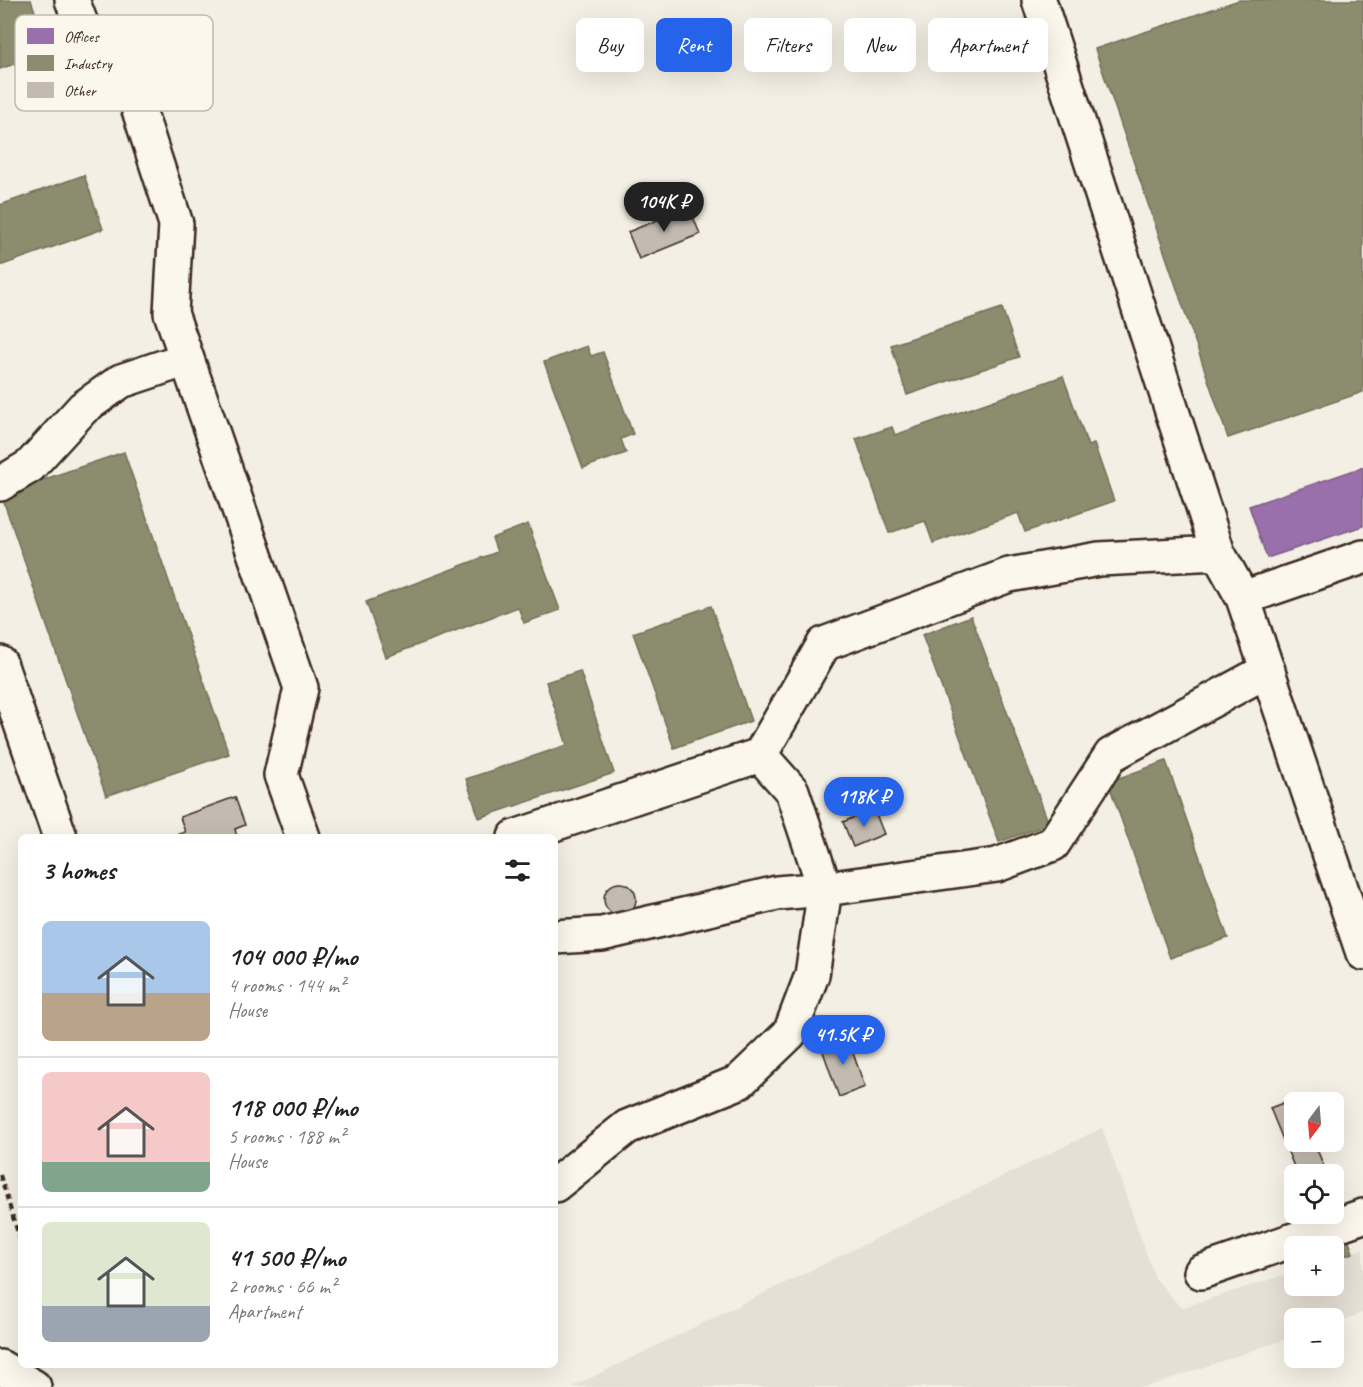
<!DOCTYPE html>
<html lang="en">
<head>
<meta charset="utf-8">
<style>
	body { margin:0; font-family:Caveat,sans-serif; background:#f6f6f6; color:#222; height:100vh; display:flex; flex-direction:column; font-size:22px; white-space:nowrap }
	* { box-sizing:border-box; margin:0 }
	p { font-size:20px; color:#767676 }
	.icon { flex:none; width:33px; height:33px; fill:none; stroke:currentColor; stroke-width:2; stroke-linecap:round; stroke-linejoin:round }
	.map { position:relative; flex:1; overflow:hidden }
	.side { position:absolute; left:18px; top:834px; width:540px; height:534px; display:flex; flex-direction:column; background:#fff; border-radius:9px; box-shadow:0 6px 24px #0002 }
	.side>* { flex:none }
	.top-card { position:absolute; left:576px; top:18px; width:570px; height:54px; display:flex; gap:12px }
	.needle { width:39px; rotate:196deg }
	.fabs { position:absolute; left:1284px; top:1092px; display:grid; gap:12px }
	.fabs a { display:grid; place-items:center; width:60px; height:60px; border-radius:9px; background:#fff; box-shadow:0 6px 24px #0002; font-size:30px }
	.price { position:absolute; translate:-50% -51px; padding:0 14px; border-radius:21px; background:#2563eb; color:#fff; font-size:20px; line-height:39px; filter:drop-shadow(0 2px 3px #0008) }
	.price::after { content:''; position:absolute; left:50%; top:36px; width:18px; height:14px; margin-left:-9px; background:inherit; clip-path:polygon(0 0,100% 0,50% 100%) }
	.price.on { background:#222; color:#fff }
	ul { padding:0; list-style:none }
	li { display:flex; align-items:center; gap:18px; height:150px; padding:0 24px }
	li+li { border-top:2px solid #e0e0e0 }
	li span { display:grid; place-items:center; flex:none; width:168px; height:120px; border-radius:9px; color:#555 }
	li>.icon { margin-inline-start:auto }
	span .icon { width:72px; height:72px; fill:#fffc; stroke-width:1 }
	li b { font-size:26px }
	h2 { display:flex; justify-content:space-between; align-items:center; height:72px; padding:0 24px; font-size:26px }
	.pill { padding:0 21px; border-radius:9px; background:#fff; box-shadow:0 6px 24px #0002; font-size:21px; line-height:54px }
	.pill.on { background:#2563eb; color:#fff }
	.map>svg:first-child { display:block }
	.built { fill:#e5dfd4 }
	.offices { fill:#9970ab; stroke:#7d5b81; stroke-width:1.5 }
	.industry { fill:#8c8c6e; stroke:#746f56; stroke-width:1.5 }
	.building { fill:#c3bbb0; stroke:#3b2a1e; stroke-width:1.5 }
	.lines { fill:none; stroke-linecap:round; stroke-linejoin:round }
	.minor-casing { stroke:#3b2a1e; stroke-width:38 }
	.path { stroke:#3b2a1e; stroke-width:4; stroke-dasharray:6 4.5; stroke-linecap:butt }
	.minor { stroke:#fbf7ec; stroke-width:33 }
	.key { fill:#fbf7ec; stroke:#c1baae; stroke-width:1.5 }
	.key-label { font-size:16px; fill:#3b2a1e }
</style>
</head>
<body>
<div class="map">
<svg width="1363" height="1387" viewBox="0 0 1363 1387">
	<rect width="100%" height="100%" fill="#f3efe4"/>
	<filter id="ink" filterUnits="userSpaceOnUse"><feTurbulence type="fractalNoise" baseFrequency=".0167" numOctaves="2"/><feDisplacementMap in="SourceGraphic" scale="12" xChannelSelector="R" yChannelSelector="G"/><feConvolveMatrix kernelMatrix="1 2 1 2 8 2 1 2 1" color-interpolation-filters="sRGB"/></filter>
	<g filter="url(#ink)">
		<path class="built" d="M 1102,1128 L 1155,1278 L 1181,1308 L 1294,1272 L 1294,1286 L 1334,1286 L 1334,1246 L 1321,1246 L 1348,1237 L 1353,1252 L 1363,1249 L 1363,1313 L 1334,1323 L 1334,1318 L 1294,1318 L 1294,1336 L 1146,1387 L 572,1387 Z"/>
		<path class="offices" d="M 1363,467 L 1363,526 L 1267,558 L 1249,506 Z"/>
		<path class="industry" d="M 0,0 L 31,0 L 49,52 L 0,69 Z
			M 1239,0 L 1363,0 L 1363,392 L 1228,438 L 1095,49 Z
			M 84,175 L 103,229 L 0,266 L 0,205 Z
			M 1002,308 L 1019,357 L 907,395 L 891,345 Z
			M 587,346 L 591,356 L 603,352 L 633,434 L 621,439 L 626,453 L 583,468 L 544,362 Z
			M 1063,376 L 1088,446 L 1094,444 L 1114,501 L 1025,532 L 1018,513 L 933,543 L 925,521 L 889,533 L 856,439 L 892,427 L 895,435 Z
			M 124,452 L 229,754 L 106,796 L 1,494 Z
			M 528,524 L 560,610 L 524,623 L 518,607 L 386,657 L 366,602 L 497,552 L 492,538 Z
			M 711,606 L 751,721 L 674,748 L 633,633 Z
			M 971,616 L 1049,824 L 999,842 L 922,635 Z
			M 580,671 L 614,773 L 479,818 L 466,779 L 567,745 L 546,682 Z
			M 1166,761 L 1228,938 L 1170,958 L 1108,782 Z
			M 1348,1237 L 1353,1253 L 1334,1259 L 1334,1246 L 1321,1246 Z"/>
		<path class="building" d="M 689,207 L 700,234 L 639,259 L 628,232 Z
			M 235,797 L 245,825 L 235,829 L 237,837 L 170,837 L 185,832 L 180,817 Z
			M 874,809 L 884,834 L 853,847 L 843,822 Z
			M604 899a16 16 0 1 1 32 0a16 16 0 1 1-32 0Z
			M 847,1036 L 865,1087 L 839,1097 L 821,1046 Z
			M 1296,1098 L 1298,1102 L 1294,1102 L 1294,1142 L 1314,1142 L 1327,1174 L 1297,1174 L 1270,1108 Z"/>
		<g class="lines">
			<g class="minor-casing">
				<path id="minor" d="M 72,0 L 82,26 L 124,64 L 176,224 L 171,313 L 301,688 L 281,775 L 303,837
					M 1039,0 L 1218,553 L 1243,598 L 1363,953
					M 0,484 L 30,466 L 83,408 L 121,381 L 187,359
					M 1243,598 L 1363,557
					M 0,663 L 60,837
					M 515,837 L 760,755 L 824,644 L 1009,575 L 1099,559 L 1218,553
					M 555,937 L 602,934 L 777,893 L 825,889 L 997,865 L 1053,844 L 1111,755 L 1268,670
					M 555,1185 L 627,1127 L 739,1082 L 790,1033 L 812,975 L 825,889 L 792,791 L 760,755
					M 1201,1272 L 1363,1216
					M 0,1367 L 34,1387"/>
			</g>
			<path class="path" d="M 0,1175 L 21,1243"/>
			<use href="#minor" class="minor"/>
		</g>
	</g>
	<rect x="15" y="15" width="198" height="96" rx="9" class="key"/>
	<rect x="27" y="28" width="27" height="16" fill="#9970ab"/>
	<rect x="27" y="55" width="27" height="16" fill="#8c8c6e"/>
	<rect x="27" y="82" width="27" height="16" fill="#c3bbb0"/>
	<g class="key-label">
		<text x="64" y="42">Offices</text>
		<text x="64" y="69">Industry</text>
		<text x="64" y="96">Other</text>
	</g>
</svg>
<div class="fabs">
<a><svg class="needle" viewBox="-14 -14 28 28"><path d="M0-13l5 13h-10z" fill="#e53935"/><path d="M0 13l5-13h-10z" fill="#767676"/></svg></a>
<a><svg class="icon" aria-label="locate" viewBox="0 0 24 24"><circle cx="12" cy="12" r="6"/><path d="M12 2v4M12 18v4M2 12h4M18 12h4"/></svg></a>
<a>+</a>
<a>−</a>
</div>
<b class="price on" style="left:664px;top:233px">104K ₽</b>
<b class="price" style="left:864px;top:828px">118K ₽</b>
<b class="price" style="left:843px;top:1066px">41.5K ₽</b>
<div class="top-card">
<a class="pill">Buy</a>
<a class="pill on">Rent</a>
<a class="pill">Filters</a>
<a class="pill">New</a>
<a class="pill">Apartment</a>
</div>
<section class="side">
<h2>3 homes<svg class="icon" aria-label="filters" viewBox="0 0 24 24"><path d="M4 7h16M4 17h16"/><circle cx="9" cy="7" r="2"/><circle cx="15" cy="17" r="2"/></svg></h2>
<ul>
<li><span style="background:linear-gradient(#a9c7e8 60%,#b9a48a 0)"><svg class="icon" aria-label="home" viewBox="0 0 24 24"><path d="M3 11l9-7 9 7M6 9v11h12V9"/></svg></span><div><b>104 000 ₽/mo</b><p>4 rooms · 144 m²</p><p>House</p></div></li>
<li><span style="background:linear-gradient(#f6c9c9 75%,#7fa58c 0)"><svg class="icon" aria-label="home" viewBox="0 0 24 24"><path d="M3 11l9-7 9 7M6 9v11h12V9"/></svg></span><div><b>118 000 ₽/mo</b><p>5 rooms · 188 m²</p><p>House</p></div></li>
<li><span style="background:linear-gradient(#dfe7d0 70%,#9aa5b1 0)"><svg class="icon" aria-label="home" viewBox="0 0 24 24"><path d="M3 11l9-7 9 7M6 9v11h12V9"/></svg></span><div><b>41 500 ₽/mo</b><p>2 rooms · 66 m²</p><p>Apartment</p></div></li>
</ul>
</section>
</div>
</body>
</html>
